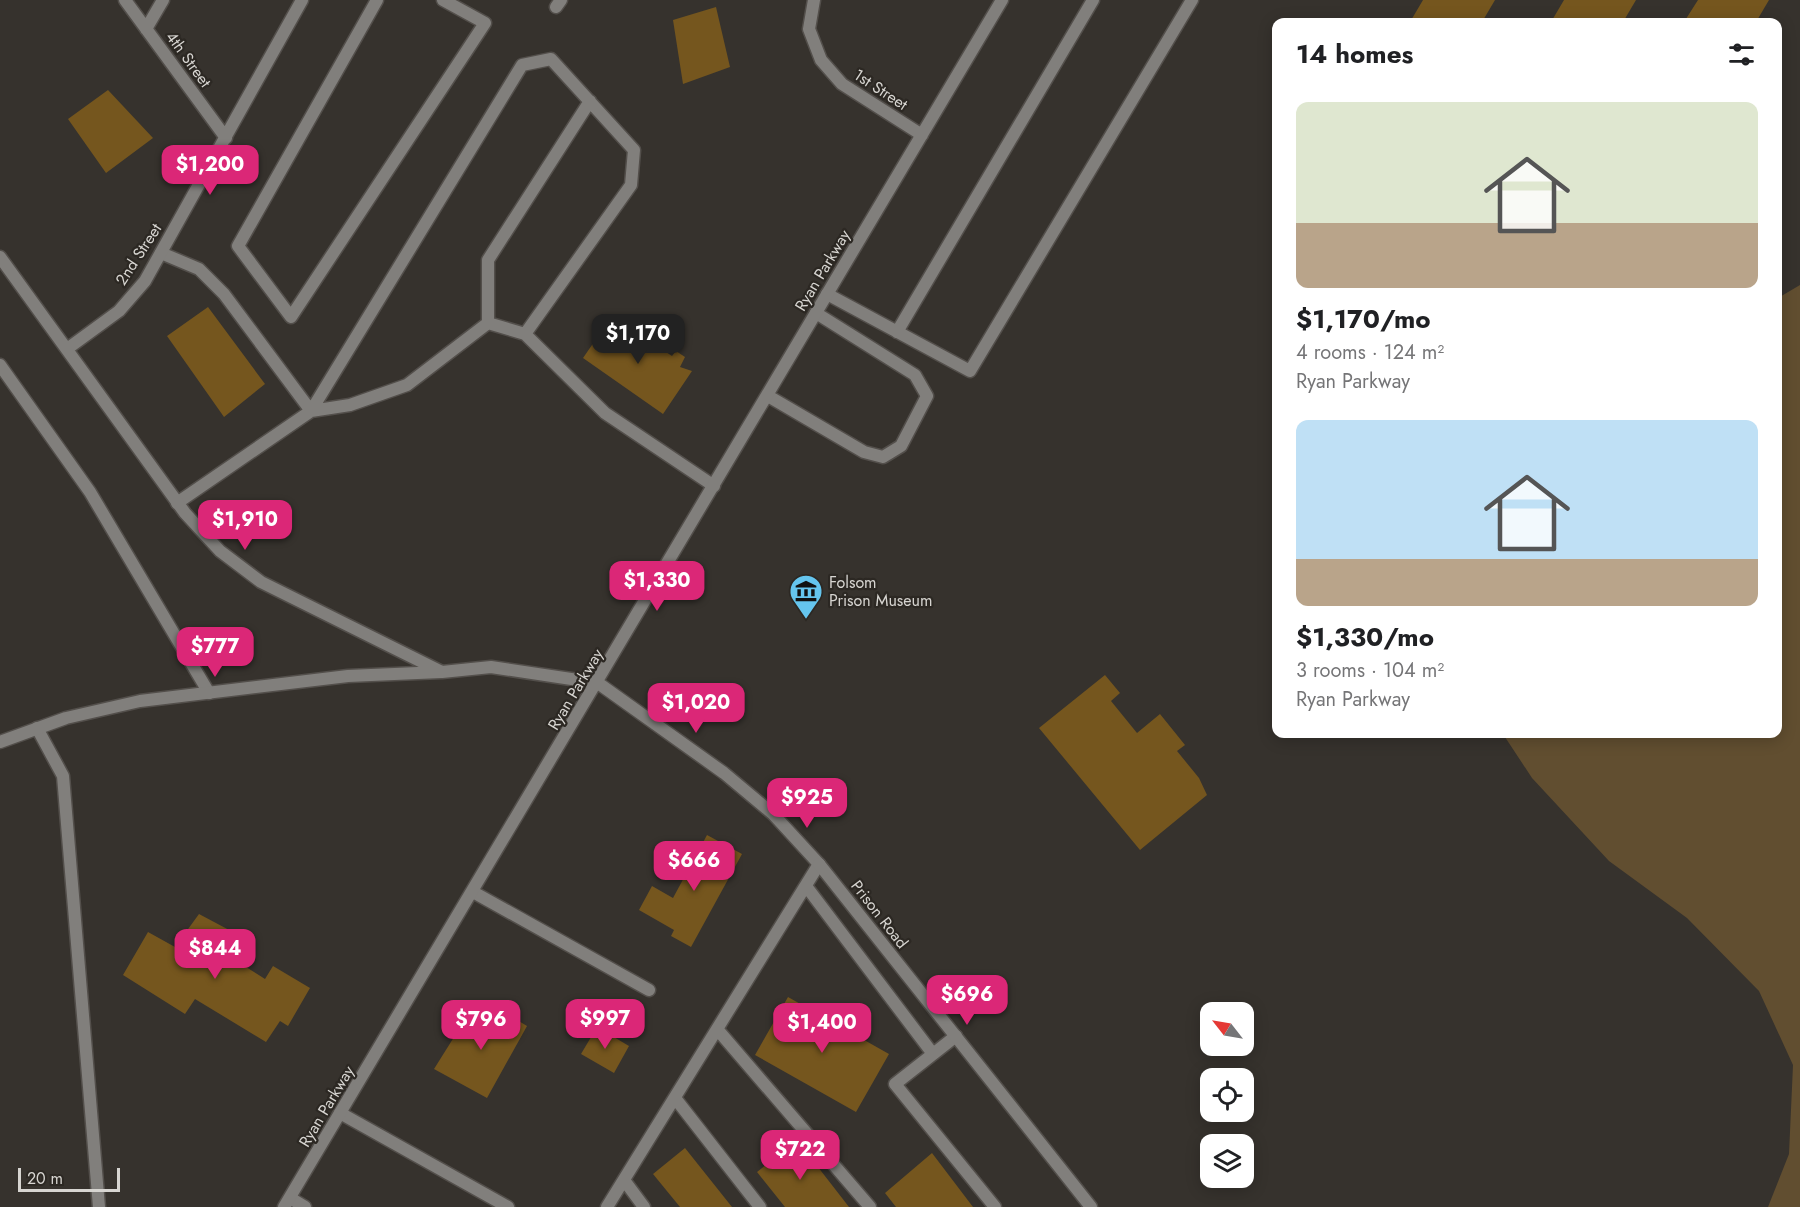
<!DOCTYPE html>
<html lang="en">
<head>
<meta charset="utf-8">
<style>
	body { margin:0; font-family:Jost,sans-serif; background:#f6f6f6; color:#202124; height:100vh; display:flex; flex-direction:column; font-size:22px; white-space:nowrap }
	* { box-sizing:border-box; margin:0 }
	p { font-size:20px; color:#757577 }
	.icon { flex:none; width:33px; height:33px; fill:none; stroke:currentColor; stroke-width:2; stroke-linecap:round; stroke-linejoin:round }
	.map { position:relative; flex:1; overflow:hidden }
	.details { position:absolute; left:1272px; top:18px; width:510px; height:720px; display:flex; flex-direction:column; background:#fff; border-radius:12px; box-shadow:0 3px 15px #0003 }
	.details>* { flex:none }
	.needle { width:39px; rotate:301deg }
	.controls { position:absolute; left:1200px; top:1002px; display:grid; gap:12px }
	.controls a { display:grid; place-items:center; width:54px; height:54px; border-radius:12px; background:#fff; box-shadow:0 3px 15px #0003; font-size:30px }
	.scale { position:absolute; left:18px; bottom:15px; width:102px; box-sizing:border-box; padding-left:6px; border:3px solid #d7d5d1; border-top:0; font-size:16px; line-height:21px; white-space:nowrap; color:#d7d5d1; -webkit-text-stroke:4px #2c2823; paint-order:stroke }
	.price { position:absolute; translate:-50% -51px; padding:0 14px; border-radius:12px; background:#db2777; color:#fff; font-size:20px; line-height:39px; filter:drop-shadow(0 2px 3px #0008) }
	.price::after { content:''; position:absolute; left:50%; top:36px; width:18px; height:14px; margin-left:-9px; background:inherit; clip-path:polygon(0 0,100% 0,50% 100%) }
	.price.active { background:#222; color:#fff }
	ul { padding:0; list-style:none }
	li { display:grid; align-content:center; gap:12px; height:318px; padding:0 24px }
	li span { display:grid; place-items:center; height:186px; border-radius:12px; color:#555 }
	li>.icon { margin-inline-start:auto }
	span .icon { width:108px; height:108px; fill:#fffc; stroke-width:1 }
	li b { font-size:26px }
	h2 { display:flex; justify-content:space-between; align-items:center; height:72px; padding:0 24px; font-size:26px }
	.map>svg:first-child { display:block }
	.green { fill:#614e30 }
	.building { fill:#75561e }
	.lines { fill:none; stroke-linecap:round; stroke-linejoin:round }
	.service-casing { stroke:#534f4b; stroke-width:15 }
	.minor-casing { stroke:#534f4b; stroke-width:15 }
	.tertiary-casing { stroke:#534f4b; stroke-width:15 }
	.service { stroke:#817f7c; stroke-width:12 }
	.minor { stroke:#817f7c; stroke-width:12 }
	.tertiary { stroke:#817f7c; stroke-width:12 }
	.labels { text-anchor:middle; stroke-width:4.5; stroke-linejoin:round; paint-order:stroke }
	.street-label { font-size:16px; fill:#d7d5d1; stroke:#2c2823 }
	.poi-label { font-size:16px; fill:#d7d5d1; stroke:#2c2823; text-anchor:start }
</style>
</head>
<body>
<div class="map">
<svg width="1800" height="1207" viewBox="0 0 1800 1207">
	<rect width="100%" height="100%" fill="#36322d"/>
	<path class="green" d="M 1800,285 L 1800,1207 L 1768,1207 L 1789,1154 L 1793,1065 L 1759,991 L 1687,918 L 1609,861 L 1532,778 L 1503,734 L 1778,734 L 1778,298 Z"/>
	<path class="building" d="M 1423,0 L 1495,0 L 1482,22 L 1410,22 Z
		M 1564,0 L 1636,0 L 1623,22 L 1551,22 Z
		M 1698,0 L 1769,0 L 1756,22 L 1684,22 Z
		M 716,7 L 730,67 L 683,84 L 673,20 Z
		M 108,90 L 153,138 L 106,173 L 68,119 Z
		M 208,307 L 265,384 L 224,417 L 167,336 Z
		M 612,316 L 672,356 L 676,351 L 685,357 L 680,367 L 692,371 L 663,414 L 583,358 Z
		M 1105,675 L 1120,693 L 1111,701 L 1137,733 L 1160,714 L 1185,745 L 1177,751 L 1199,778 L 1207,795 L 1140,850 L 1039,728 Z
		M 707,835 L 742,854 L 691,947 L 671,936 L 674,930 L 639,910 L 652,886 L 673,898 Z
		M 199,914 L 231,931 L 222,952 L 265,979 L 273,966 L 310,988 L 288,1026 L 280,1021 L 266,1042 L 195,999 L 185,1014 L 123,975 L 148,932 L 175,947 Z
		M 788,997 L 889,1054 L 856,1112 L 755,1055 Z
		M 499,1009 L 527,1026 L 487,1098 L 434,1069 L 471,1010 L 492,1021 Z
		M 597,1027 L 629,1046 L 614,1073 L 581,1054 Z
		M 797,1140 L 849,1207 L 785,1207 L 757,1172 Z
		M 685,1148 L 732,1207 L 680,1207 L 653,1174 Z
		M 932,1153 L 973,1207 L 896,1207 L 885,1193 Z"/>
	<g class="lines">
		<g class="service-casing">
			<path id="service" d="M 377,0 L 238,246 L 291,317 L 485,23 L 443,0
				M 556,7 L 561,0
				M 161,253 L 199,269 L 224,294 L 311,411
				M 827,294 L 970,371 L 1192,0
				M 488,323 L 488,260 L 590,101
				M 897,332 L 1093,0
				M 0,365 L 90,492 L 209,693
				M 768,396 L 864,452 L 883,457 L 901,446 L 927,396 L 915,375 L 816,313
				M 311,411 L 350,405 L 407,385 L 488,323 L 525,334 L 605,413 L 714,486
				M 177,503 L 311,411 L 522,65 L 551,59 L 634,150 L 631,185 L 525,334
				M 37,728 L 63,776 L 99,1207
				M 806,886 L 933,1054
				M 473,892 L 649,990
				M 717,1029 L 870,1207
				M 956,1036 L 895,1084 L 995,1207
				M 675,1098 L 760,1207
				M 340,1113 L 508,1207
				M 624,1180 L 644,1207
				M 290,1198 L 305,1207
				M 607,1207 L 819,864"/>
		</g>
		<g class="minor-casing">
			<path id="minor" d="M 125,0 L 226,138
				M 814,0 L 809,29 L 821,60 L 842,84 L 922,135
				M 146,29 L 163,0
				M 0,257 L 185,513 L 220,551 L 261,582 L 442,672 L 491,667 L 598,683 L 724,773 L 773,814 L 819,864
				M 67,349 L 119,311 L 145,281 L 302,0
				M 0,742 L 66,718 L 140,701 L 348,676 L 441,672
				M 284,1207 L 1002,0"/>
		</g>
		<g class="tertiary-casing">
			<path id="tertiary" d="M 819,864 L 1091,1207"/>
		</g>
		<use href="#service" class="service"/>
		<use href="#minor" class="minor"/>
		<use href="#tertiary" class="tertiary"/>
	</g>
	<defs>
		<g id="museum-pin" transform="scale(1.725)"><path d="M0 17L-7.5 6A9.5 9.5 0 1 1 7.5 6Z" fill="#65c5ee" stroke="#2c2823"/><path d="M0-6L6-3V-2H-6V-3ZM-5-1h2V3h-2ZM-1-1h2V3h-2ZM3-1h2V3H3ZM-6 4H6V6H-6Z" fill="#111"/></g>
	</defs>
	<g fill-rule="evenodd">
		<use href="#museum-pin" x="806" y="591"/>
	</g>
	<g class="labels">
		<g class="street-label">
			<text transform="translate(189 59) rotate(54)" y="6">4th Street</text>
			<text transform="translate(881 89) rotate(33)" y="6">1st Street</text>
			<text transform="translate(138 254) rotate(-57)" y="6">2nd Street</text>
			<text transform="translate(822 270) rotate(-59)" y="6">Ryan Parkway</text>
			<text transform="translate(575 689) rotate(-59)" y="6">Ryan Parkway</text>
			<text transform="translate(880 914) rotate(52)" y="6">Prison Road</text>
			<text transform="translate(326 1106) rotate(-59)" y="6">Ryan Parkway</text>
		</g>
		<g class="poi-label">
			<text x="829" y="588">Folsom<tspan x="829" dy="18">Prison Museum</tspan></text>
		</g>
	</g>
</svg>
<div class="controls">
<a><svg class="needle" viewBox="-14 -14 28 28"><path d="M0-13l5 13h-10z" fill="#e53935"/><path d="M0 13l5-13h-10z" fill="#757577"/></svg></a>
<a><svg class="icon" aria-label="locate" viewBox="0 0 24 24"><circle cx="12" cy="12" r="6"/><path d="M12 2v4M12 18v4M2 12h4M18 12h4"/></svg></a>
<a><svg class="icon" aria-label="layers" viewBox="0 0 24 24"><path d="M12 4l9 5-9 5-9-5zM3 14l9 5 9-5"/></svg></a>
</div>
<div class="scale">20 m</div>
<b class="price" style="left:210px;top:196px">$1,200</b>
<b class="price active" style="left:638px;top:365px">$1,170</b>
<b class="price" style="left:245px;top:551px">$1,910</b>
<b class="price" style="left:657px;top:612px">$1,330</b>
<b class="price" style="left:215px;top:678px">$777</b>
<b class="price" style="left:696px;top:734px">$1,020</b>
<b class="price" style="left:807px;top:829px">$925</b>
<b class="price" style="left:694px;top:892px">$666</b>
<b class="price" style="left:215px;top:980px">$844</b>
<b class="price" style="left:967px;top:1026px">$696</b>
<b class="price" style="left:605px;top:1050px">$997</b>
<b class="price" style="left:481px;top:1051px">$796</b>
<b class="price" style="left:822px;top:1054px">$1,400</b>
<b class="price" style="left:800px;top:1181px">$722</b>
<section class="details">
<h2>14 homes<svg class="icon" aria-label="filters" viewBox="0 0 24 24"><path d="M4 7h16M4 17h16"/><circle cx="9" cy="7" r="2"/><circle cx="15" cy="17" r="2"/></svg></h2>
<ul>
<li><span style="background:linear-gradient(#dfe7d0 65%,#b9a48a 0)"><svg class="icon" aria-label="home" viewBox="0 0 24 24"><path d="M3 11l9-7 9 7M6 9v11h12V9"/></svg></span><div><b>$1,170/mo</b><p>4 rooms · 124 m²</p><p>Ryan Parkway</p></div></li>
<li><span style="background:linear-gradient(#bfe0f5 75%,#b9a48a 0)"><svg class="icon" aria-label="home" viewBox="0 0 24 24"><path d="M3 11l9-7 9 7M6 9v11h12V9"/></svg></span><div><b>$1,330/mo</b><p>3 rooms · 104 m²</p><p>Ryan Parkway</p></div></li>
</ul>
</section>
</div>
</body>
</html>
